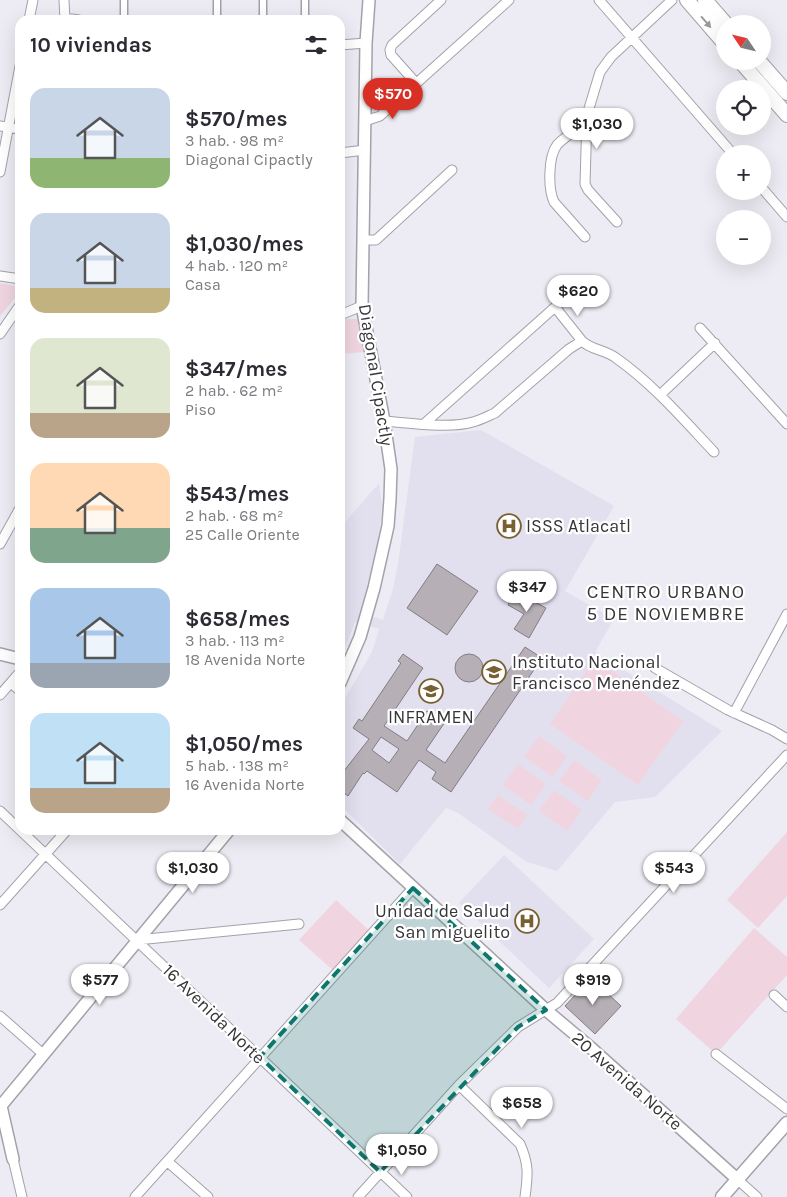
<!DOCTYPE html>
<html lang="es">
<head>
<meta charset="utf-8">
<style>
	body { margin:0; font-family:Karla,sans-serif; background:#f2f2f3; color:#2b2b33; height:100vh; display:flex; flex-direction:column; font-size:19px; white-space:nowrap }
	* { box-sizing:border-box; margin:0 }
	p { font-size:16px; color:#7c7c81 }
	.icon { flex:none; width:28px; height:28px; fill:none; stroke:currentColor; stroke-width:2; stroke-linecap:round; stroke-linejoin:round }
	.map { position:relative; flex:1; overflow:hidden }
	.sheet { position:absolute; left:15px; top:15px; width:330px; height:820px; display:flex; flex-direction:column; background:#fff; border-radius:15px; box-shadow:0 5px 20px #0002 }
	.sheet>* { flex:none }
	.needle { width:32px; rotate:305deg }
	.tools { position:absolute; left:716px; top:15px; display:grid; gap:10px }
	.tools a { display:grid; place-items:center; width:55px; height:55px; border-radius:50%; background:#fff; box-shadow:0 5px 20px #0002; font-size:25px }
	.price { position:absolute; translate:-50% -42px; padding:0 11px; border-radius:18px; background:#fff; color:#222; font-size:16px; line-height:32px; filter:drop-shadow(0 1px 2px #0008) }
	.price::after { content:''; position:absolute; left:50%; top:30px; width:15px; height:11px; margin-left:-8px; background:inherit; clip-path:polygon(0 0,100% 0,50% 100%) }
	.price.selected { background:#d93025; color:#fff }
	ul { padding:0; list-style:none }
	li { display:flex; align-items:center; gap:15px; height:125px; padding:0 15px }
	li span { display:grid; place-items:center; flex:none; width:140px; height:100px; border-radius:15px; color:#555 }
	li>.icon { margin-inline-start:auto }
	span .icon { width:60px; height:60px; fill:#fffc; stroke-width:1 }
	li b { font-size:21px }
	h2 { display:flex; justify-content:space-between; align-items:center; height:60px; padding:0 15px; font-size:21px }
	.map>svg:first-child { display:block }
	.built { fill:#e2e0ef }
	.green { fill:#f0d5e0 }
	.building { fill:#b6b0b6; stroke:#837d83; fill-rule:evenodd }
	.lines { fill:none; stroke-linecap:round; stroke-linejoin:round }
	.pedestrian-casing { stroke:#a3a2aa; stroke-width:9 }
	.minor-casing { stroke:#a3a2aa; stroke-width:11 }
	.tertiary-casing { stroke:#a3a2aa; stroke-width:14 }
	.secondary-casing { stroke:#a3a2aa; stroke-width:15 }
	.primary-casing { stroke:#a3a2aa; stroke-width:16 }
	.pedestrian { stroke:#fff; stroke-width:6 }
	.minor { stroke:#fff; stroke-width:9 }
	.tertiary { stroke:#fff; stroke-width:11 }
	.secondary { stroke:#fff; stroke-width:12 }
	.primary { stroke:#fff; stroke-width:14 }
	.oneway { fill:#9a9a9c }
	.marked { fill:#0f766e; fill-opacity:0.2; stroke:#0f766e; stroke-width:4; stroke-dasharray:10 6; stroke-linejoin:round }
	.labels { text-anchor:middle; stroke-width:4.5; stroke-linejoin:round; paint-order:stroke }
	.street-label { font-size:18px; fill:#363639; stroke:#fff }
	.poi-label { font-size:18px; fill:#363639; stroke:#fff; text-anchor:start }
	.neighbourhood-label { font-size:19px; letter-spacing:1px; fill:#363639; stroke:#fff }
</style>
</head>
<body>
<div class="map">
<svg width="787" height="1197" viewBox="0 0 787 1197">
	<rect width="100%" height="100%" fill="#edebf3"/>
	<path class="built" d="M 481,430 L 614,506 L 565,591 L 614,619 L 595,652 L 722,731 L 655,797 L 615,802 L 557,871 L 527,862 L 458,813 L 446,808 L 400,864 L 340,805 L 340,707 L 372,652 L 379,629 L 355,622 L 340,661 L 340,528 L 379,483 L 382,504 L 380,528 L 375,555 L 360,612 L 383,620 L 393,589 L 398,564 L 415,437 Z
		M 504,855 L 594,939 L 549,988 L 459,903 Z"/>
	<path class="green" d="M 0,283 L 20,287 L 20,292 L 0,316 Z
		M 340,319 L 359,319 L 364,352 L 340,354 Z
		M 595,659 L 683,721 L 638,785 L 550,724 Z
		M 539,736 L 567,756 L 553,777 L 524,757 Z
		M 574,760 L 602,780 L 588,801 L 559,781 Z
		M 518,764 L 546,784 L 531,805 L 503,785 Z
		M 554,790 L 582,810 L 567,831 L 539,811 Z
		M 498,795 L 527,815 L 518,829 L 488,809 Z
		M 787,832 L 787,896 L 758,928 L 727,900 Z
		M 336,900 L 372,933 L 336,973 L 299,940 Z
		M 754,928 L 787,957 L 787,975 L 716,1054 L 676,1019 Z"/>
	<path class="building" d="M 437,564 L 478,591 L 447,635 L 407,608 Z
		M 515,591 L 546,608 L 529,638 L 514,629 L 524,614 L 508,605 Z
		M 525,647 L 542,658 L 451,792 L 432,779 L 436,772 L 419,760 L 397,792 L 367,771 L 364,774 L 363,773 L 348,796 L 340,790 L 340,776 L 369,739 L 353,728 L 359,719 L 362,721 L 401,663 L 398,661 L 403,654 L 423,668 L 384,726 L 407,741 L 427,711 L 445,722 L 426,750 L 445,763 ZM 381,737 L 399,749 L 389,763 L 372,750 Z
		M455 668a14 14 0 1 1 28 0a14 14 0 1 1-28 0Z
		M 591,978 L 621,1006 L 595,1034 L 565,1006 Z"/>
	<g class="lines">
		<g class="pedestrian-casing">
			<path id="pedestrian" d="M 263,0 L 263,20
				M 124,20 L 124,0
				M 217,20 L 217,0
				M 305,20 L 305,0"/>
		</g>
		<g class="minor-casing">
			<path id="minor" d="M 64,0 L 65,20
				M 599,0 L 733,154
				M 65,18 L 79,20
				M 29,20 L 33,0
				M 340,45 L 366,43
				M 416,83 L 391,55 L 390,50 L 392,45 L 441,0
				M 365,121 L 380,116 L 509,0
				M 0,126 L 20,129
				M 340,153 L 365,150
				M 0,172 L 20,66
				M 762,188 L 787,217
				M 617,222 L 588,190 L 585,184 L 587,115 L 600,72 L 611,57 L 672,0
				M 585,237 L 554,202 C 548,189 548,157 557,145 C 561,140 567,137 572,132 C 578,127 582,121 587,115
				M 363,240 L 376,240 L 452,170
				M 0,276 L 20,279
				M 555,307 L 582,341
				M 340,315 L 362,306
				M 700,328 L 787,424
				M 0,334 L 20,305
				M 660,395 L 715,343
				M 384,421 C 410,423 450,429 473,422 C 481,420 488,416 495,413 L 569,349 L 582,341 C 591,350 606,350 616,358 C 653,384 683,419 714,452
				M 425,423 L 555,307 L 583,284
				M 0,544 L 20,508
				M 655,668 L 728,710 L 772,730 L 787,739
				M 11,683 L 20,691
				M 0,695 L 20,672
				M 734,713 L 787,614
				M 0,811 L 407,1197
				M 0,905 L 67,830
				M 137,940 L 299,924
				M 774,995 L 787,1007
				M 0,1016 L 43,1054
				M 716,1054 L 787,1109
				M 459,1085 L 520,1144 C 529,1164 528,1175 525,1197
				M 13,1159 L 22,1197
				M 168,1162 L 208,1197
				M 737,1179 L 757,1197
				M 135,1197 L 413,888
				M 358,1197 L 459,1085 L 518,1027 L 557,1003 L 787,755"/>
		</g>
		<g class="tertiary-casing">
			<path id="tertiary" d="M 0,654 L 20,659
				M 340,683 L 360,637 L 374,588 L 388,526 L 390,499 L 391,469 L 384,421 L 362,306 L 366,43 L 369,0
				M 340,820 L 546,1010 L 590,1047 L 737,1179
				M 1,1106 L 13,1159
				M 0,1107 L 229,830"/>
		</g>
		<g class="secondary-casing">
			<path id="secondary" d="M 722,1197 L 787,1123"/>
		</g>
		<g class="primary-casing">
			<path id="primary" d="M 687,0 L 725,44
				M 705,0 L 726,24
				M 740,61 L 787,115
				M 759,61 L 787,93"/>
		</g>
		<use href="#pedestrian" class="pedestrian"/>
		<use href="#minor" class="minor"/>
		<use href="#tertiary" class="tertiary"/>
		<use href="#secondary" class="secondary"/>
		<use href="#primary" class="primary"/>
	</g>
	<defs><path id="oneway-solid" d="M-6-.8H1V-3.2L6.5 0L1 3.2V.8H-6Z" transform="scale(1.25)"/></defs>
	<use class="oneway" href="#oneway-solid" transform="translate(706 22) rotate(49)"/>
	<path class="marked" d="M 413,888 L 546,1010 L 518,1027 L 380,1172 L 260,1057 Z"/>
	<defs>
		<g id="hospital-ring" transform="scale(1.25)"><circle r="9.5" fill="#fff" stroke="#796031" stroke-width="1.5"/><path d="M-5-5h3v3.5h4V-5h3V5h-3V1.5h-4V5h-3Z" fill="#796031"/></g>
		<g id="school-ring" transform="scale(1.25)"><circle r="9.5" fill="#fff" stroke="#796031" stroke-width="1.5"/><path d="M0-5L7-2L0 1L-7-2ZM-4 1L0 2.5L4 1V4Q0 6-4 4Z" fill="#796031"/></g>
	</defs>
	<g fill-rule="evenodd">
		<use href="#hospital-ring" x="509" y="526"/>
		<use href="#school-ring" x="494" y="672"/>
		<use href="#school-ring" x="431" y="691"/>
		<use href="#hospital-ring" x="527" y="921"/>
	</g>
	<g class="labels">
		<g class="street-label">
			<text transform="translate(376 375) rotate(81)" y="6">Diagonal Cipactly</text>
			<text transform="translate(214 1014) rotate(44)" y="6">16 Avenida Norte</text>
			<text transform="translate(627 1081) rotate(41)" y="6">20 Avenida Norte</text>
		</g>
		<g class="poi-label">
			<text x="526" y="532">ISSS Atlacatl</text>
			<text x="512" y="668">Instituto Nacional<tspan x="512" dy="21">Francisco Menéndez</tspan></text>
			<text x="431" y="723" text-anchor="middle">INFRAMEN</text>
			<text x="510" y="917" text-anchor="end">Unidad de Salud<tspan x="510" dy="21">San miguelito</tspan></text>
		</g>
		<g class="neighbourhood-label">
			<text x="666" y="598">CENTRO URBANO<tspan x="666" dy="22">5 DE NOVIEMBRE</tspan></text>
		</g>
	</g>
</svg>
<div class="tools">
<a><svg class="needle" viewBox="-14 -14 28 28"><path d="M0-13l5 13h-10z" fill="#e53935"/><path d="M0 13l5-13h-10z" fill="#7c7c81"/></svg></a>
<a><svg class="icon" aria-label="locate" viewBox="0 0 24 24"><circle cx="12" cy="12" r="6"/><path d="M12 2v4M12 18v4M2 12h4M18 12h4"/></svg></a>
<a>+</a>
<a>−</a>
</div>
<b class="price selected" style="left:393px;top:120px">$570</b>
<b class="price" style="left:597px;top:150px">$1,030</b>
<b class="price" style="left:578px;top:317px">$620</b>
<b class="price" style="left:527px;top:613px">$347</b>
<b class="price" style="left:193px;top:894px">$1,030</b>
<b class="price" style="left:674px;top:894px">$543</b>
<b class="price" style="left:100px;top:1006px">$577</b>
<b class="price" style="left:593px;top:1006px">$919</b>
<b class="price" style="left:522px;top:1129px">$658</b>
<b class="price" style="left:402px;top:1176px">$1,050</b>
<section class="sheet">
<h2>10 viviendas<svg class="icon" aria-label="filters" viewBox="0 0 24 24"><path d="M4 7h16M4 17h16"/><circle cx="9" cy="7" r="2"/><circle cx="15" cy="17" r="2"/></svg></h2>
<ul>
<li><span style="background:linear-gradient(#c9d6e8 70%,#8fb573 0)"><svg class="icon" aria-label="home" viewBox="0 0 24 24"><path d="M3 11l9-7 9 7M6 9v11h12V9"/></svg></span><div><b>$570/mes</b><p>3 hab. · 98 m²</p><p>Diagonal Cipactly</p></div></li>
<li><span style="background:linear-gradient(#c9d6e8 75%,#c2b280 0)"><svg class="icon" aria-label="home" viewBox="0 0 24 24"><path d="M3 11l9-7 9 7M6 9v11h12V9"/></svg></span><div><b>$1,030/mes</b><p>4 hab. · 120 m²</p><p>Casa</p></div></li>
<li><span style="background:linear-gradient(#dfe7d0 75%,#b9a48a 0)"><svg class="icon" aria-label="home" viewBox="0 0 24 24"><path d="M3 11l9-7 9 7M6 9v11h12V9"/></svg></span><div><b>$347/mes</b><p>2 hab. · 62 m²</p><p>Piso</p></div></li>
<li><span style="background:linear-gradient(#ffd9b3 65%,#7fa58c 0)"><svg class="icon" aria-label="home" viewBox="0 0 24 24"><path d="M3 11l9-7 9 7M6 9v11h12V9"/></svg></span><div><b>$543/mes</b><p>2 hab. · 68 m²</p><p>25 Calle Oriente</p></div></li>
<li><span style="background:linear-gradient(#a9c7e8 75%,#9aa5b1 0)"><svg class="icon" aria-label="home" viewBox="0 0 24 24"><path d="M3 11l9-7 9 7M6 9v11h12V9"/></svg></span><div><b>$658/mes</b><p>3 hab. · 113 m²</p><p>18 Avenida Norte</p></div></li>
<li><span style="background:linear-gradient(#bfe0f5 75%,#b9a48a 0)"><svg class="icon" aria-label="home" viewBox="0 0 24 24"><path d="M3 11l9-7 9 7M6 9v11h12V9"/></svg></span><div><b>$1,050/mes</b><p>5 hab. · 138 m²</p><p>16 Avenida Norte</p></div></li>
</ul>
</section>
</div>
</body>
</html>
